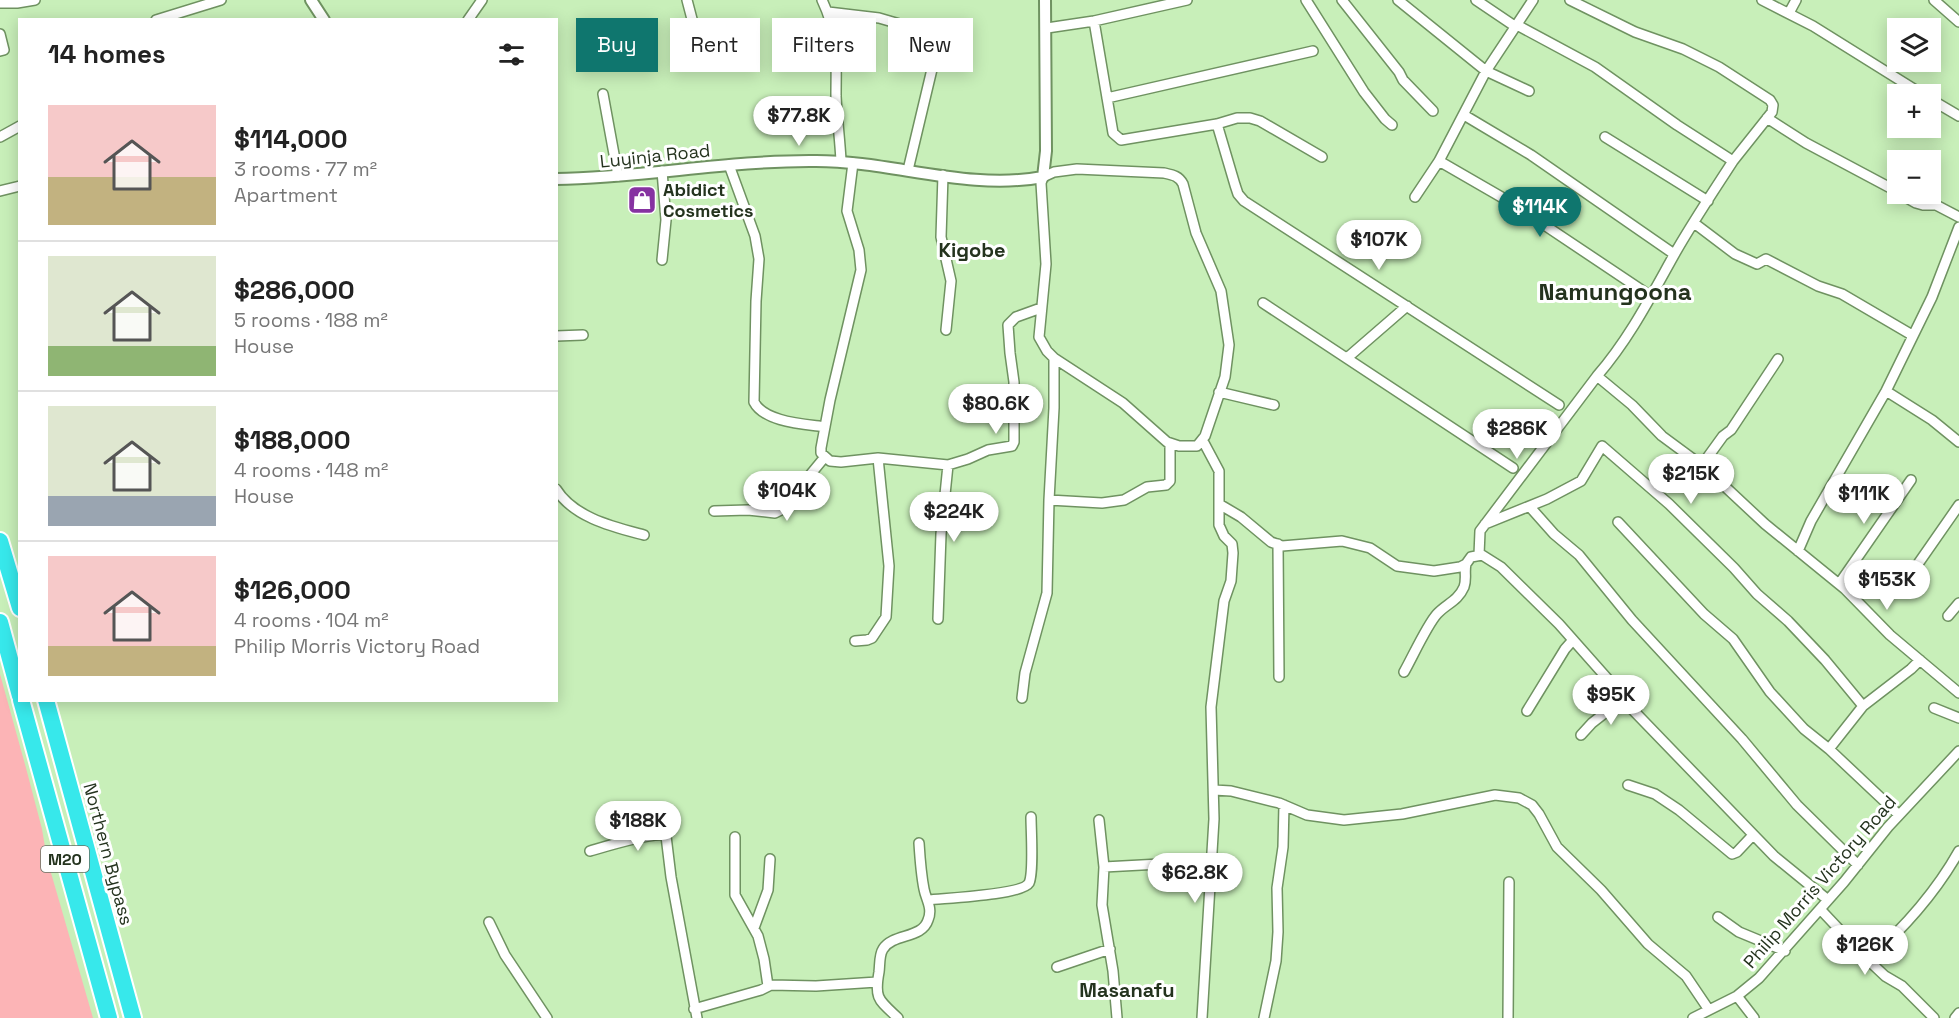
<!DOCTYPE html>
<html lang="en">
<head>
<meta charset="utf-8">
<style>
	body { margin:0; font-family:"Space Grotesk",sans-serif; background:#f2f2f2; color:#222; height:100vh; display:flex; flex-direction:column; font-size:22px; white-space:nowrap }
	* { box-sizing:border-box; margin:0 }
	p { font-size:20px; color:#767676 }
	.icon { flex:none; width:33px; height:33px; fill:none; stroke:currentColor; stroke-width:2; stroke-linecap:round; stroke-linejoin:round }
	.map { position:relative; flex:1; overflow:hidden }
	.side { position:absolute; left:18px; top:18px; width:540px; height:684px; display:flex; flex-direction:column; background:#fff; border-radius:0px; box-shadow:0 3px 15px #0003 }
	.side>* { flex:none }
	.top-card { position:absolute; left:576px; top:18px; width:570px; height:54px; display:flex; gap:12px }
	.controls { position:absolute; left:1887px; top:18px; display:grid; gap:12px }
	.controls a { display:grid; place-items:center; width:54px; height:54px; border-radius:0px; background:#fff; box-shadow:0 3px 15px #0003; font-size:30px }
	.price { position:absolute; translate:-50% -51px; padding:0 14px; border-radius:21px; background:#fff; color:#222; font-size:20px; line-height:39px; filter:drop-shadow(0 2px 3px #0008) }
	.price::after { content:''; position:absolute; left:50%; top:36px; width:18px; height:14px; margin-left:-9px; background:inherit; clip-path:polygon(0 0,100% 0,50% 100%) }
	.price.selected { background:#0f766e; color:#fff }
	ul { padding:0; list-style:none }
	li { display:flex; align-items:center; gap:18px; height:150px; padding:0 30px }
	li+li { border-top:2px solid #e0e0e0 }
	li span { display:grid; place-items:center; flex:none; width:168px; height:120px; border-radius:0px; color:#555 }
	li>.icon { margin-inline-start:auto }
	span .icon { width:72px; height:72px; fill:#fffc; stroke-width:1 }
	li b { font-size:26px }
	h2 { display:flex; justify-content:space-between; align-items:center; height:72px; padding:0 30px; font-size:26px }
	.chip { padding:0 21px; border-radius:0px; background:#fff; box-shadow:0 3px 15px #0003; font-size:21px; line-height:54px }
	.chip.selected { background:#0f766e; color:#fff }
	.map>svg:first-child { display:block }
	.built { fill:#bbe6aa }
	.green { fill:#fcb4b6 }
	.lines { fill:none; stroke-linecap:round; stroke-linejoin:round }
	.minor-casing { stroke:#6f9261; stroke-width:12 }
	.tertiary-casing { stroke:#6f9261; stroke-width:14 }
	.motorway-casing { stroke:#fff; stroke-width:20 }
	.minor { stroke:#fff; stroke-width:9 }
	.tertiary { stroke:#fff; stroke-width:10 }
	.motorway { stroke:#37e8eb; stroke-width:16 }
	.labels { text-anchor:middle; stroke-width:6; stroke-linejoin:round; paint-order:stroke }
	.shield { fill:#fff; stroke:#667062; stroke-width:1.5 }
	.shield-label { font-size:16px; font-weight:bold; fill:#24331e }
	.street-label { font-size:18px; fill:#24331e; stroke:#fff }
	.poi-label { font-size:18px; font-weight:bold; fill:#24331e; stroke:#fff; text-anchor:start }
	.neighbourhood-label { font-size:20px; font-weight:bold; fill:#24331e; stroke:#fff }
	.district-label { font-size:24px; font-weight:bold; fill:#24331e; stroke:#fff }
</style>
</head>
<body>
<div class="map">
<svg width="1959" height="1018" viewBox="0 0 1959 1018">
	<rect width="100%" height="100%" fill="#c8efb9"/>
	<path class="built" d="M 582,32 L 611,37 L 613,54 L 581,60 Z"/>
	<path class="green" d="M 0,674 L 26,768 L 42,829 L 47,859 L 93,1018 L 0,1018 Z"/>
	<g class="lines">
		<g class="minor-casing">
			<path id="minor" d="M 687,0 L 703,61
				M 822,0 C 839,36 836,58 836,96 C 837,118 840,140 841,161
				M 1306,0 L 1364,92 L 1385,119 L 1392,125
				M 1342,0 L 1399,72 L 1403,80 L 1433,111
				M 1398,0 L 1486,71 L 1529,91
				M 1476,0 L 1516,27
				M 1570,0 L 1635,32 L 1683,49 L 1719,67 L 1770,100 L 1773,105 L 1772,112 L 1733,161
				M 1762,0 L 1813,26 L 1922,94
				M 1934,0 L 1959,22
				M 0,3 L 17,3 L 35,0
				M 828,12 L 879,18 L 910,27
				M 1789,13 L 1796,0
				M 156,20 L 221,0
				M 468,20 L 482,0
				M 1094,21 L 1113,133 L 1121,140 L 1217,124 L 1237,118 L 1250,118 L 1260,121 L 1322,157
				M 1517,25 L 1595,67 L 1677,125 L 1733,161 C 1713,192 1692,223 1674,255 C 1650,298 1629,339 1597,376 L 1632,405 L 1662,436 L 1704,467 L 1765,524 L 1845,589 L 1890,635 L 1959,693
				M 1047,28 L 1094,21 L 1187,0
				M 0,34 L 4,50 L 0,51
				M 603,94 L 618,176
				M 1107,98 L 1313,51
				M 1930,99 L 1959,116
				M 1464,115 L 1531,155 L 1674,254
				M 1767,118 L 1806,143 L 1898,192
				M 1217,124 L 1235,185 L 1238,194 L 1244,201 L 1559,405
				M 0,137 L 20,126
				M 1605,137 L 1708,201
				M 1439,161 L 1510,202 L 1652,297
				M 853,163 L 847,211 L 859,250 L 861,270 L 830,400 L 821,448 L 821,453 L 830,461 L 841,462 L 878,458 L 948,465 L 968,459 L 988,450 L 1012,446 L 1014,442 L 1014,382 L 1010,353 L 1008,325 L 1016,317 L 1041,308
				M 729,165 L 755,236 L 759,259 L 756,301 L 754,402 C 764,422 804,424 825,427
				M 1077,169 L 1164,173 C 1173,175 1179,176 1183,184 L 1196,233 L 1221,291 L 1229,345 L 1225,377 L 1205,436 L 1197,446 L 1179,446 L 1167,442 L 1123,403 L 1054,358 L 1047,351 L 1039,337 L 1046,264 L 1041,183 L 1043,177 L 1054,172 Z
				M 908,170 L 933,65
				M 943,175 L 941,237 L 951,281 L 946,330
				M 0,191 L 20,186
				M 1900,194 L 1916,203 L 1923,205 L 1936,205 L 1959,217
				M 1415,197 L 1439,161 L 1486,71 L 1533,0
				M 1694,223 L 1735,254 L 1757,264 L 1766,259 L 1818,286 L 1842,294 L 1912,335
				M 662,260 L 666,220 L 662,171
				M 1263,303 L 1513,468
				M 556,336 L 583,335
				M 1347,358 L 1407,306
				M 1886,391 L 1932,420 L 1959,442
				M 1219,392 L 1274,405
				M 1702,465 L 1723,436 L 1731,430 L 1778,359
				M 556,489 C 574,518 614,527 644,535
				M 1049,500 L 1102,503 L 1124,500 L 1147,487 L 1166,485 L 1170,481 L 1170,444
				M 1219,504 L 1241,517 L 1271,542 L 1282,546 L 1342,541 L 1370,548 L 1397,566 L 1434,571 L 1460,567 L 1466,564 L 1471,557 L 1482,555 L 1501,567 L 1559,624 L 1621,694 L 1630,707 L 1774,856 L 1828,900
				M 1530,507 L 1554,534 L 1579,555 L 1632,620 L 1742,739 L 1797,805 L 1858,865
				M 714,511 L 748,510 L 775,513 L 781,510 L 824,458
				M 1618,522 L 1704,614 L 1733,639 L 1770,692 L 1804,729 L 1829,749 L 1899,815
				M 1485,524 L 1547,499 L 1581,481 L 1602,446 L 1669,504 L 1734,568 L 1757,594 L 1788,621 L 1825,660 L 1863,706
				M 1278,544 L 1279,677
				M 1798,551 L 1811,521 L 1886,391 L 1932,297 L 1959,227
				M 1479,555 L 1480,531 L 1597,376
				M 1839,584 L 1911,480
				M 1904,584 L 1959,505
				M 1948,616 L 1959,603
				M 938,619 L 941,534 L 948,465
				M 855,641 L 867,640 L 872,638 L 886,617 L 889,566 L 878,458
				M 1404,672 C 1412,658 1427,625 1437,614 C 1446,604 1458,601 1464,587 C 1467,579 1464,572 1466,564
				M 1022,698 L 1025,673 L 1047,593 L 1049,500 L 1054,408 L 1054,358
				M 1934,708 L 1959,718
				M 1527,711 L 1565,649 L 1573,640
				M 1581,735 L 1592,723 L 1624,698
				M 1829,749 L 1863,706 L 1911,669 L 1920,660
				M 1628,785 L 1655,794 L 1679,810 L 1732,854 L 1737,852 L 1753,835
				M 1214,790 L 1231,791 L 1279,803 L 1307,815 L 1344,820 L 1402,814 L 1495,795 L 1519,798 L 1532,805 L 1539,814 L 1557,847 L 1601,890 L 1648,944 L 1686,976 L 1709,1010
				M 1099,820 L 1104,867 L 1102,905 L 1113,971 L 1117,1018
				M 735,837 L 735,895 L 758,936 L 764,959 L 768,986
				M 590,851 C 604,847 655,831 666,836 L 671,877 L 697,1018
				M 1104,867 L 1160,864 L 1190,870 L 1211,870
				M 928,900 C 945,898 1022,895 1029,883 C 1034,873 1031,830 1031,817
				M 1820,909 L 1868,960 L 1885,976 L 1902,986 L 1934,1018
				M 1718,917 L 1739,932 L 1785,951
				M 489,922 L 505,955 L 547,1018
				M 754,928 L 768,890 L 770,859
				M 1868,960 C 1903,929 1936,892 1959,851
				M 1057,967 L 1110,949
				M 1737,996 L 1754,1018
				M 694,1009 L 761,990 L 771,985 L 816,986 L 877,982
				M 898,1018 C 879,1000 874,999 879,972 C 880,965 879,955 883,949 C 893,933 922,939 928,920 C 933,908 926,900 924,889 C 921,874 920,859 919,843
				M 1202,1018 L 1214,819 L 1211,707 L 1224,601 L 1231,581 L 1233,553 L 1232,544 L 1224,536 L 1219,525 L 1219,471 L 1203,441
				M 1264,1018 L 1276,961 L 1278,932 L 1277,888 L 1283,847 L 1284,805
				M 1508,1018 L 1509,882
				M 1693,1018 L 1737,996 L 1759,978 L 1844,882 L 1888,827 L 1959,751
				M 1955,1018 L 1959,1013"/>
		</g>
		<g class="tertiary-casing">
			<path id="tertiary" d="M 311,0 L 324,20
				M 556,179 C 643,178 729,160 816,161 C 891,161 968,191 1043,177 L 1046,151 L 1045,0"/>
		</g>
		<g class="motorway-casing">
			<path id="motorway" d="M 0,541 L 20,608
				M 0,622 L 20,696
				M 21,700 L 109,1018
				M 46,700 L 133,1018"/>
		</g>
		<use href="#minor" class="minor"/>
		<use href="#tertiary" class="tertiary"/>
		<use href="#motorway" class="motorway"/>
	</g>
	<defs>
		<g id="shop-square" transform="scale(1.5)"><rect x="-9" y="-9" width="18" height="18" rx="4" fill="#8632a1" stroke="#fff"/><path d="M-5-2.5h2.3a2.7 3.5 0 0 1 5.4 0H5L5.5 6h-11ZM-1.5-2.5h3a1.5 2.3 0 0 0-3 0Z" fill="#fff"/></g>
	</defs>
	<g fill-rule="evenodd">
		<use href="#shop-square" x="642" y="200"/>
	</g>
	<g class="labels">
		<rect class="shield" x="41" y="846" width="48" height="26" rx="4.5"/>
		<g class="shield-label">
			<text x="65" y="865">M20</text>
		</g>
		<g class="street-label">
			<text transform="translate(655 156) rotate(-6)" y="6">Luyinja Road</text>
			<text transform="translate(108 854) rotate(75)" y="6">Northern Bypass</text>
			<text transform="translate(1820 882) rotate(-49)" y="6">Philip Morris Victory Road</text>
		</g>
		<g class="poi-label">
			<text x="663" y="196">Abidict<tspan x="663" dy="21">Cosmetics</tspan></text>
		</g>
		<g class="neighbourhood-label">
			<text x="972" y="257">Kigobe</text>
			<text x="1127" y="997">Masanafu</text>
		</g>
		<g class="district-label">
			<text x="1615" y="300">Namungoona</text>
		</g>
	</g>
</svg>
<div class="controls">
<a><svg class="icon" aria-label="layers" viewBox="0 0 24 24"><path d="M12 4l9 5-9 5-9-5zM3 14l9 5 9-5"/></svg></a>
<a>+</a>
<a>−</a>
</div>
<b class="price" style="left:799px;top:147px">$77.8K</b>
<b class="price selected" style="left:1540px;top:238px">$114K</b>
<b class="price" style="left:1379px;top:271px">$107K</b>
<b class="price" style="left:996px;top:435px">$80.6K</b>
<b class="price" style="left:1517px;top:460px">$286K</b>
<b class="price" style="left:1691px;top:505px">$215K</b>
<b class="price" style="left:787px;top:522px">$104K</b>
<b class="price" style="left:1864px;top:525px">$111K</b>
<b class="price" style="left:954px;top:543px">$224K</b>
<b class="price" style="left:1887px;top:611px">$153K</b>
<b class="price" style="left:1611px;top:726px">$95K</b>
<b class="price" style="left:638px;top:852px">$188K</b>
<b class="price" style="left:1195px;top:904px">$62.8K</b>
<b class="price" style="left:1865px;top:976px">$126K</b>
<div class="top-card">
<a class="chip selected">Buy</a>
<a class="chip">Rent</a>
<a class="chip">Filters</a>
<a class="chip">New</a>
</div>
<section class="side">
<h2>14 homes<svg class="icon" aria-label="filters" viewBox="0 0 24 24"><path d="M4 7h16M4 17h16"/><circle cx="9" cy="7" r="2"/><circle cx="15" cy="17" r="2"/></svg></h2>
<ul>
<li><span style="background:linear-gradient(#f6c9c9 60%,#c2b280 0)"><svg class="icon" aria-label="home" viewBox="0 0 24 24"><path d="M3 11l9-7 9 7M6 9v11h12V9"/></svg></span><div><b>$114,000</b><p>3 rooms · 77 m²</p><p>Apartment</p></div></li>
<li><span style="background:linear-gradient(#dfe7d0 75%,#8fb573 0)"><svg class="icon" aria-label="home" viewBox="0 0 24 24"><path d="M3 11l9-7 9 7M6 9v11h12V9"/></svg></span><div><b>$286,000</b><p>5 rooms · 188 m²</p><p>House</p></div></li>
<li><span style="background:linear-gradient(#dfe7d0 75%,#9aa5b1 0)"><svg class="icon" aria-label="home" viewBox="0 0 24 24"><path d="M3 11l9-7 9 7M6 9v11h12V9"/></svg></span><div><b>$188,000</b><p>4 rooms · 148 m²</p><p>House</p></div></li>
<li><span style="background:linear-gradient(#f6c9c9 75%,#c2b280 0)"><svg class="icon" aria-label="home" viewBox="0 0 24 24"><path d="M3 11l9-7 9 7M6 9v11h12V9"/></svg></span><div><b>$126,000</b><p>4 rooms · 104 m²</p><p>Philip Morris Victory Road</p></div></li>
</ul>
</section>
</div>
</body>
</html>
